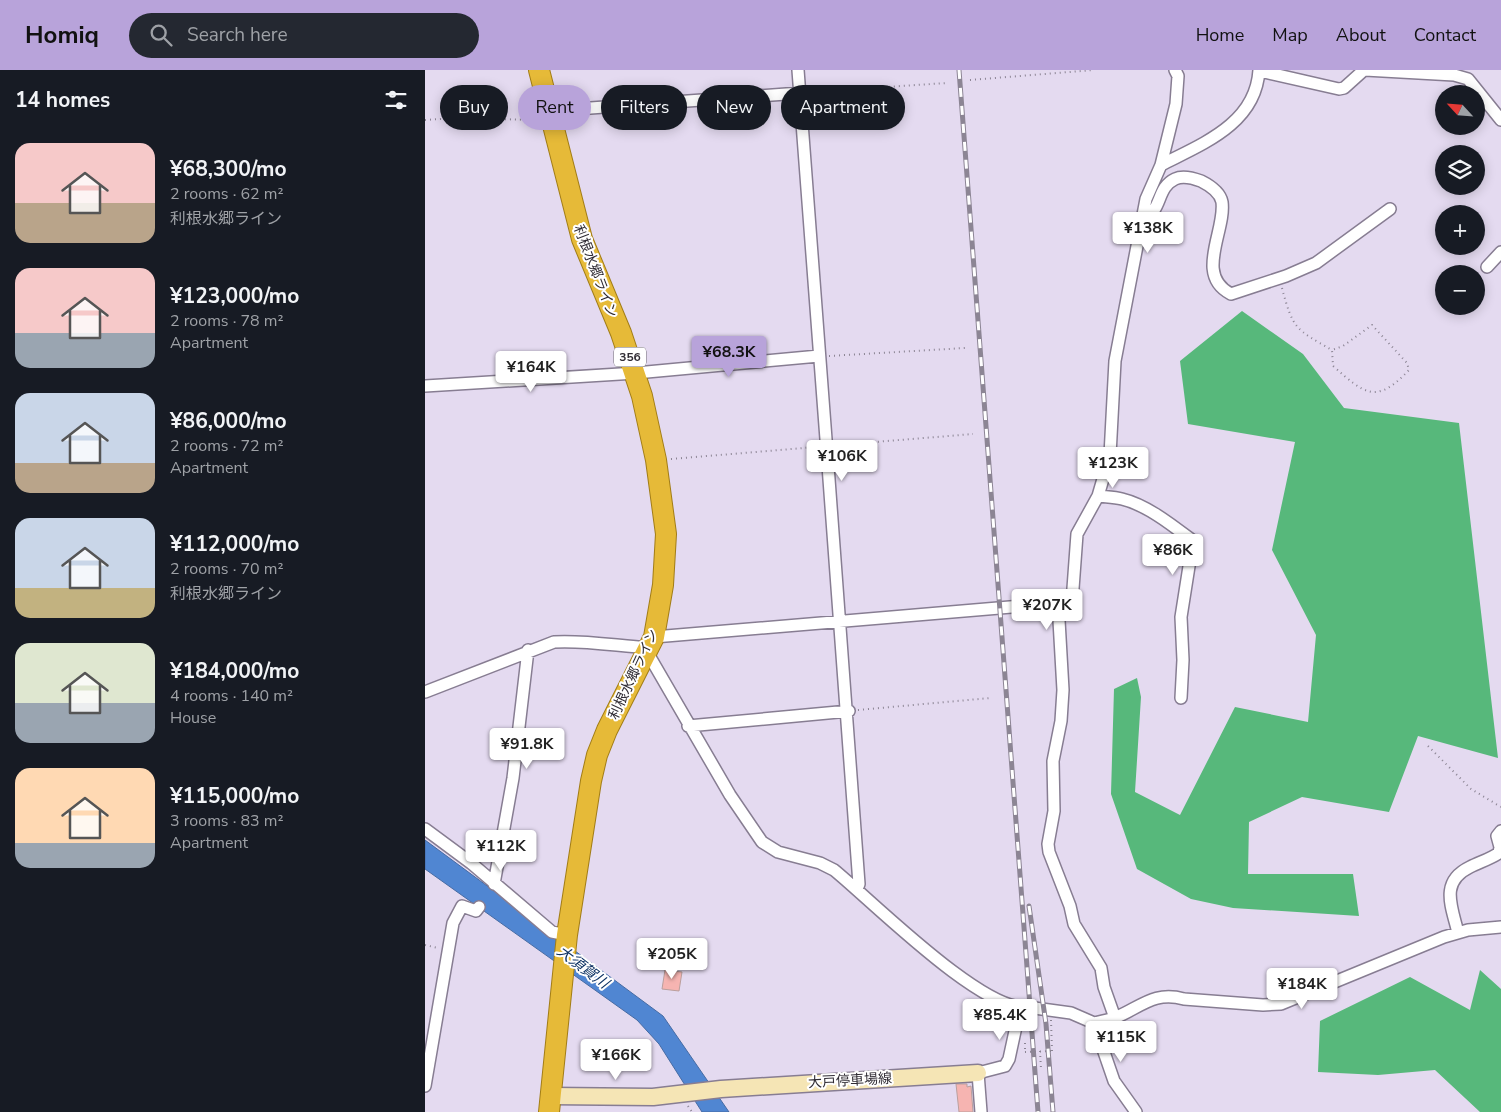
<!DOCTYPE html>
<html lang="en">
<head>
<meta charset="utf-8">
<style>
	body { margin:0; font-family:"Nunito Sans","Noto Sans JP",sans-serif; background:#242831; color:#f1f3f6; height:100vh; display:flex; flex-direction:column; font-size:19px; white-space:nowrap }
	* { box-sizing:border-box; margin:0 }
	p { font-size:16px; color:#9ea1a6 }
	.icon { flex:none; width:28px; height:28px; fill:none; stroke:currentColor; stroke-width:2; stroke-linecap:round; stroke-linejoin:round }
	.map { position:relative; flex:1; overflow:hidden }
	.panel { display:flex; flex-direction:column; background:#171b24; width:425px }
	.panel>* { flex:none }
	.hud { position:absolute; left:15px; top:15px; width:475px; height:45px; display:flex; gap:10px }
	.needle { width:32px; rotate:296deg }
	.controls { position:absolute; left:1010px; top:15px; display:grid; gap:10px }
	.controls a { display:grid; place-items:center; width:50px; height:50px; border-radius:50%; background:#171b24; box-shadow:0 2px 12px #0003; font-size:25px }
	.price { position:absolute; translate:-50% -42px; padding:0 11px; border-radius:5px; background:#fff; color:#222; font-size:16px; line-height:32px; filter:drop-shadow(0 1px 2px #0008) }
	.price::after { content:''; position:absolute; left:50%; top:30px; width:15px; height:11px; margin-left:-8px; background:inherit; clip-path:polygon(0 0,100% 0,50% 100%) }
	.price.active { background:#b8a3da; color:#111 }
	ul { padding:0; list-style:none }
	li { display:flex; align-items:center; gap:15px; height:125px; padding:0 15px }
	li span { display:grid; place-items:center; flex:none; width:140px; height:100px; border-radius:15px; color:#555 }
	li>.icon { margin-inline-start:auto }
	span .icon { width:60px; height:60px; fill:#fffc; stroke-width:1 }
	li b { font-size:21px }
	h2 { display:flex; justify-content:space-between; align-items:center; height:60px; padding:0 15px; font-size:21px }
	.tag { padding:0 18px; border-radius:22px; background:#171b24; box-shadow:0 2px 12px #0003; font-size:18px; line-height:45px }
	.tag.active { background:#b8a3da; color:#111 }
	header { display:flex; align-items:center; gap:30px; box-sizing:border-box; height:70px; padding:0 25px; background:#b8a3da; color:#111 }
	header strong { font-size:24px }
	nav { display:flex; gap:28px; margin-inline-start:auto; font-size:18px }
	.search { width:350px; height:45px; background:#242831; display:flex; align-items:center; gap:12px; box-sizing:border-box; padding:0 18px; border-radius:28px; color:#9ea1a6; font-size:19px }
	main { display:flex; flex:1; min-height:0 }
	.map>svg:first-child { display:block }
	.forest { fill:#57b87b }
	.water { fill:#5086d2; stroke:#466ba3 }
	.building { fill:#f6b4b1; stroke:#ba9f9d }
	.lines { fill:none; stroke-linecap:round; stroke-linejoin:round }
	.minor-casing { stroke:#877d92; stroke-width:14 }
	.secondary-casing { stroke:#877d92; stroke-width:19 }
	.trunk-casing { stroke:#a27d17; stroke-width:22 }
	.path { stroke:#8b8493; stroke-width:2; stroke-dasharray:1 4; stroke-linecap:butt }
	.minor { stroke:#fff; stroke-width:11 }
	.secondary { stroke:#f5e5b5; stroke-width:16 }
	.trunk { stroke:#e6ba38; stroke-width:20 }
	.rail-casing { stroke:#8c8594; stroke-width:5 }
	.rail { stroke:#fff; stroke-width:3; stroke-dasharray:9; stroke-linecap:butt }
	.path-bridge { stroke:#8b8493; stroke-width:2; stroke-dasharray:1 4; stroke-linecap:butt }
	.labels { text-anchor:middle; stroke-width:4; stroke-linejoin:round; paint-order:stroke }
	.shield { fill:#fff; stroke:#6e6b71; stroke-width:1 }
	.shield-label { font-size:12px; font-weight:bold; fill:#302c34 }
	.street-label { font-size:14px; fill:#302c34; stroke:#fff }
	.water-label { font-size:15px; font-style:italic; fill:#0d3263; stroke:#fff }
</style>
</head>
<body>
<header>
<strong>Homiq</strong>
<div class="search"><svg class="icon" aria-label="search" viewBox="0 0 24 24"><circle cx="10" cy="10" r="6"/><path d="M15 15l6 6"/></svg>Search here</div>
<nav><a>Home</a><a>Map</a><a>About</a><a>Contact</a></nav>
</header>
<main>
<section class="panel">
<h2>14 homes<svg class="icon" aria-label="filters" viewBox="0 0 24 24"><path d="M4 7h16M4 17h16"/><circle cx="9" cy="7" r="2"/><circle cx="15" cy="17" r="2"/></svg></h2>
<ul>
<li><span style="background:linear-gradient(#f6c9c9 60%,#b9a48a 0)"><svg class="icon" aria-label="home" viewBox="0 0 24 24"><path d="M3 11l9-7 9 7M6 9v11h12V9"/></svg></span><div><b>¥68,300/mo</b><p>2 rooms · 62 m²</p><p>利根水郷ライン</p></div></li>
<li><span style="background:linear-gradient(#f6c9c9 65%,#9aa5b1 0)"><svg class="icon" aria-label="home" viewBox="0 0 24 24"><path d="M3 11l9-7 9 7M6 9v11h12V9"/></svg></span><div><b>¥123,000/mo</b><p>2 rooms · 78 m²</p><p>Apartment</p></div></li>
<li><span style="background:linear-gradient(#c9d6e8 70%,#b9a48a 0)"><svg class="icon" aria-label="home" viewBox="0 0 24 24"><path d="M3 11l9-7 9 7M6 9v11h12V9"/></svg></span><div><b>¥86,000/mo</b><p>2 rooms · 72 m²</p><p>Apartment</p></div></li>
<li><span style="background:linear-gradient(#c9d6e8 70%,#c2b280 0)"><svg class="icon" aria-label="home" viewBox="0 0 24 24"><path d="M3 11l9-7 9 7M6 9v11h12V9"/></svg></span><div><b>¥112,000/mo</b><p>2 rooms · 70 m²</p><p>利根水郷ライン</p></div></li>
<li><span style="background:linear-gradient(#dfe7d0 60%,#9aa5b1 0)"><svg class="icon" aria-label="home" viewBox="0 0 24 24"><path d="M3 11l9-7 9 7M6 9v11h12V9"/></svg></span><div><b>¥184,000/mo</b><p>4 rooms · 140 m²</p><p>House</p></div></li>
<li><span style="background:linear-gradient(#ffd9b3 75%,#9aa5b1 0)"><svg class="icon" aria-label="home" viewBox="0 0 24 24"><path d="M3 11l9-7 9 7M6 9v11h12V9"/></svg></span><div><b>¥115,000/mo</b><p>3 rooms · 83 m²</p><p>Apartment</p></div></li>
</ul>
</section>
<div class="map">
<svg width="1076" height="1042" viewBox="0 0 1076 1042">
	<rect width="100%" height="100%" fill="#e4daf0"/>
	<path class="forest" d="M 817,241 L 878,284 L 919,338 L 1034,353 L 1073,688 L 993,666 L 964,742 L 877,727 L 824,752 L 823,804 L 928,804 L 934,846 L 808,838 L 766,829 L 712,799 L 686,724 L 689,619 L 712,608 L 716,627 L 710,722 L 755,745 L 810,637 L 883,652 L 891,565 L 847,480 L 870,372 L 763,354 L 755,291 Z
		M 1055,900 L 1076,919 L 1076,1042 L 1055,1042 L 1010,1000 L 953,1005 L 893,1002 L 895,951 L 985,907 L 1045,940 Z"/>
	<path class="water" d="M 0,770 L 238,946 L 304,1042 L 277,1042 L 234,974 L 212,950 L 0,799 Z"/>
	<path class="building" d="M 240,900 L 257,902 L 254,921 L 237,919 Z
		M 531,1014 L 542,1014 L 542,1017 L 546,1016 L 548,1042 L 534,1042 Z"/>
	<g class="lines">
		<g class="minor-casing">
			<path id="minor" d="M 373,0 C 393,271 415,543 434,814 L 432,819
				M 940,0 L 1029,5 L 1043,9 L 1076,50
				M 835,1 L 914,19 L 919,18 L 939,0
				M 124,41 L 375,23
				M 736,95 C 777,74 831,54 834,0
				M 718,150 C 738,140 731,118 750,109 C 758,105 768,108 776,111 C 784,115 795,122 797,132 C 801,161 769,205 806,224 L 861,206 L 891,193 L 965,139
				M 1062,197 L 1076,182
				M 0,316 L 211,303 L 394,286
				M 673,426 C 681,427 689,427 697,429 C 722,435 747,455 768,471 L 756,547 L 758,590 L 756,628
				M 633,533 L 647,532 L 652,464 L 673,426 L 685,385 L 690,291 L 721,129 L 736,95 L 751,34 L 753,6 L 750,0
				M 229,567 L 633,533 L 638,620 L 636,651 L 628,691 L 629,741 L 623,774 L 624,782 L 645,836 L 649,854 L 676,898 L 679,917 L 690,948
				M 222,582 L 305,725 L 337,772 L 353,782 L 395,793 L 409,800 C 445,829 558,943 602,937 L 646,943 L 669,953 L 689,1011 L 711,1042
				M 0,622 L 129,572 C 160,570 192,576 224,578
				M 263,656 L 424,641
				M 0,759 L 46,793 L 127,862 L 142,865
				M 69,814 L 88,708 L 103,580
				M 1033,863 C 1027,837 1014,812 1045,797 C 1055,792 1065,789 1074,783 L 1075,777 L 1072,766 L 1076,761
				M 669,953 C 676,951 685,950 692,947 C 717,936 730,921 759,929 L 838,935 L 856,934 L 1019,867 L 1043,860 L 1076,857
				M 0,1016 L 28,853 L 37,836 L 51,841 L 54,837
				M 556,1042 L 553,1003 L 580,996 L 584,989 L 595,938"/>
		</g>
		<g class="secondary-casing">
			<path id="secondary" d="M 126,1026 L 228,1027 L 296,1019 L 553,1003"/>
		</g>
		<g class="trunk-casing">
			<path id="trunk" d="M 114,0 L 157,169 L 196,263 L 217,326 L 231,390 L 241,464 L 238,515 L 229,567 L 182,660 L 172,685 L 166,711 L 142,865 L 124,1042"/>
		</g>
		<path class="path" d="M 545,10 L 669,0
			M 384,22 L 522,13
			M 0,50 L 30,48 L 111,50
			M 857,218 C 868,259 870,259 907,280 L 908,296 C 940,324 951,335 984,300 L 982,293 L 947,255 L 918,276 L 907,280
			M 404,286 L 540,278
			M 413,375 L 548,364
			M 246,389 L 391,377
			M 433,640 L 565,628
			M 1003,676 L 1046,719 L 1076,737
			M 0,875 L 13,878
			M 626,950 L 627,981
			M 600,973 L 600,982
			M 615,981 L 616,999
			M 263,1036 L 267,1042"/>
		<use href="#minor" class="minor"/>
		<use href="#secondary" class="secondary"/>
		<use href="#trunk" class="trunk"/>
		<g class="rail-casing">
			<path id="rail" d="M 534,0 L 613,1042
				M 604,836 L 621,954 L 628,1042"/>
		</g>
		<use href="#rail" class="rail"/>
		<path class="path-bridge" d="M 600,982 L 627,981"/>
	</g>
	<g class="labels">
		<rect class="shield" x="189" y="277.5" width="32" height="19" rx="4"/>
		<g class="shield-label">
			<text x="205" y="291">356</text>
		</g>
		<g class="street-label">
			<text transform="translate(171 201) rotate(69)" y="5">利根水郷ライン</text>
			<text transform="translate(208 604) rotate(-65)" y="5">利根水郷ライン</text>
			<text transform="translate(425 1010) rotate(-3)" y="5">大戸停車場線</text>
		</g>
		<g class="water-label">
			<text transform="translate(158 897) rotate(37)" y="5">大須賀川</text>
		</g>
	</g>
</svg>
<div class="controls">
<a><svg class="needle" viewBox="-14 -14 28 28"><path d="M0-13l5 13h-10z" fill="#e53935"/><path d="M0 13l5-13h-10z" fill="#9ea1a6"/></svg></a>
<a><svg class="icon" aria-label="layers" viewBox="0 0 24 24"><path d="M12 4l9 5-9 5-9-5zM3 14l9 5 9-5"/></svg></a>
<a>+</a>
<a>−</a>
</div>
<b class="price" style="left:723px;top:184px">¥138K</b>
<b class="price active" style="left:304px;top:308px">¥68.3K</b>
<b class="price" style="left:106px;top:323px">¥164K</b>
<b class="price" style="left:417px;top:412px">¥106K</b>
<b class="price" style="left:688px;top:419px">¥123K</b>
<b class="price" style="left:748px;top:506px">¥86K</b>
<b class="price" style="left:622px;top:561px">¥207K</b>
<b class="price" style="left:102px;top:700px">¥91.8K</b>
<b class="price" style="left:76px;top:802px">¥112K</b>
<b class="price" style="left:247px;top:910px">¥205K</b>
<b class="price" style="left:877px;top:940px">¥184K</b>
<b class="price" style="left:575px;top:971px">¥85.4K</b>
<b class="price" style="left:696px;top:993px">¥115K</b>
<b class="price" style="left:191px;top:1011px">¥166K</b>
<div class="hud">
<a class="tag">Buy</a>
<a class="tag active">Rent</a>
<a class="tag">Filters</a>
<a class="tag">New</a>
<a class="tag">Apartment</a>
</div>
</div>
</main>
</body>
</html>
